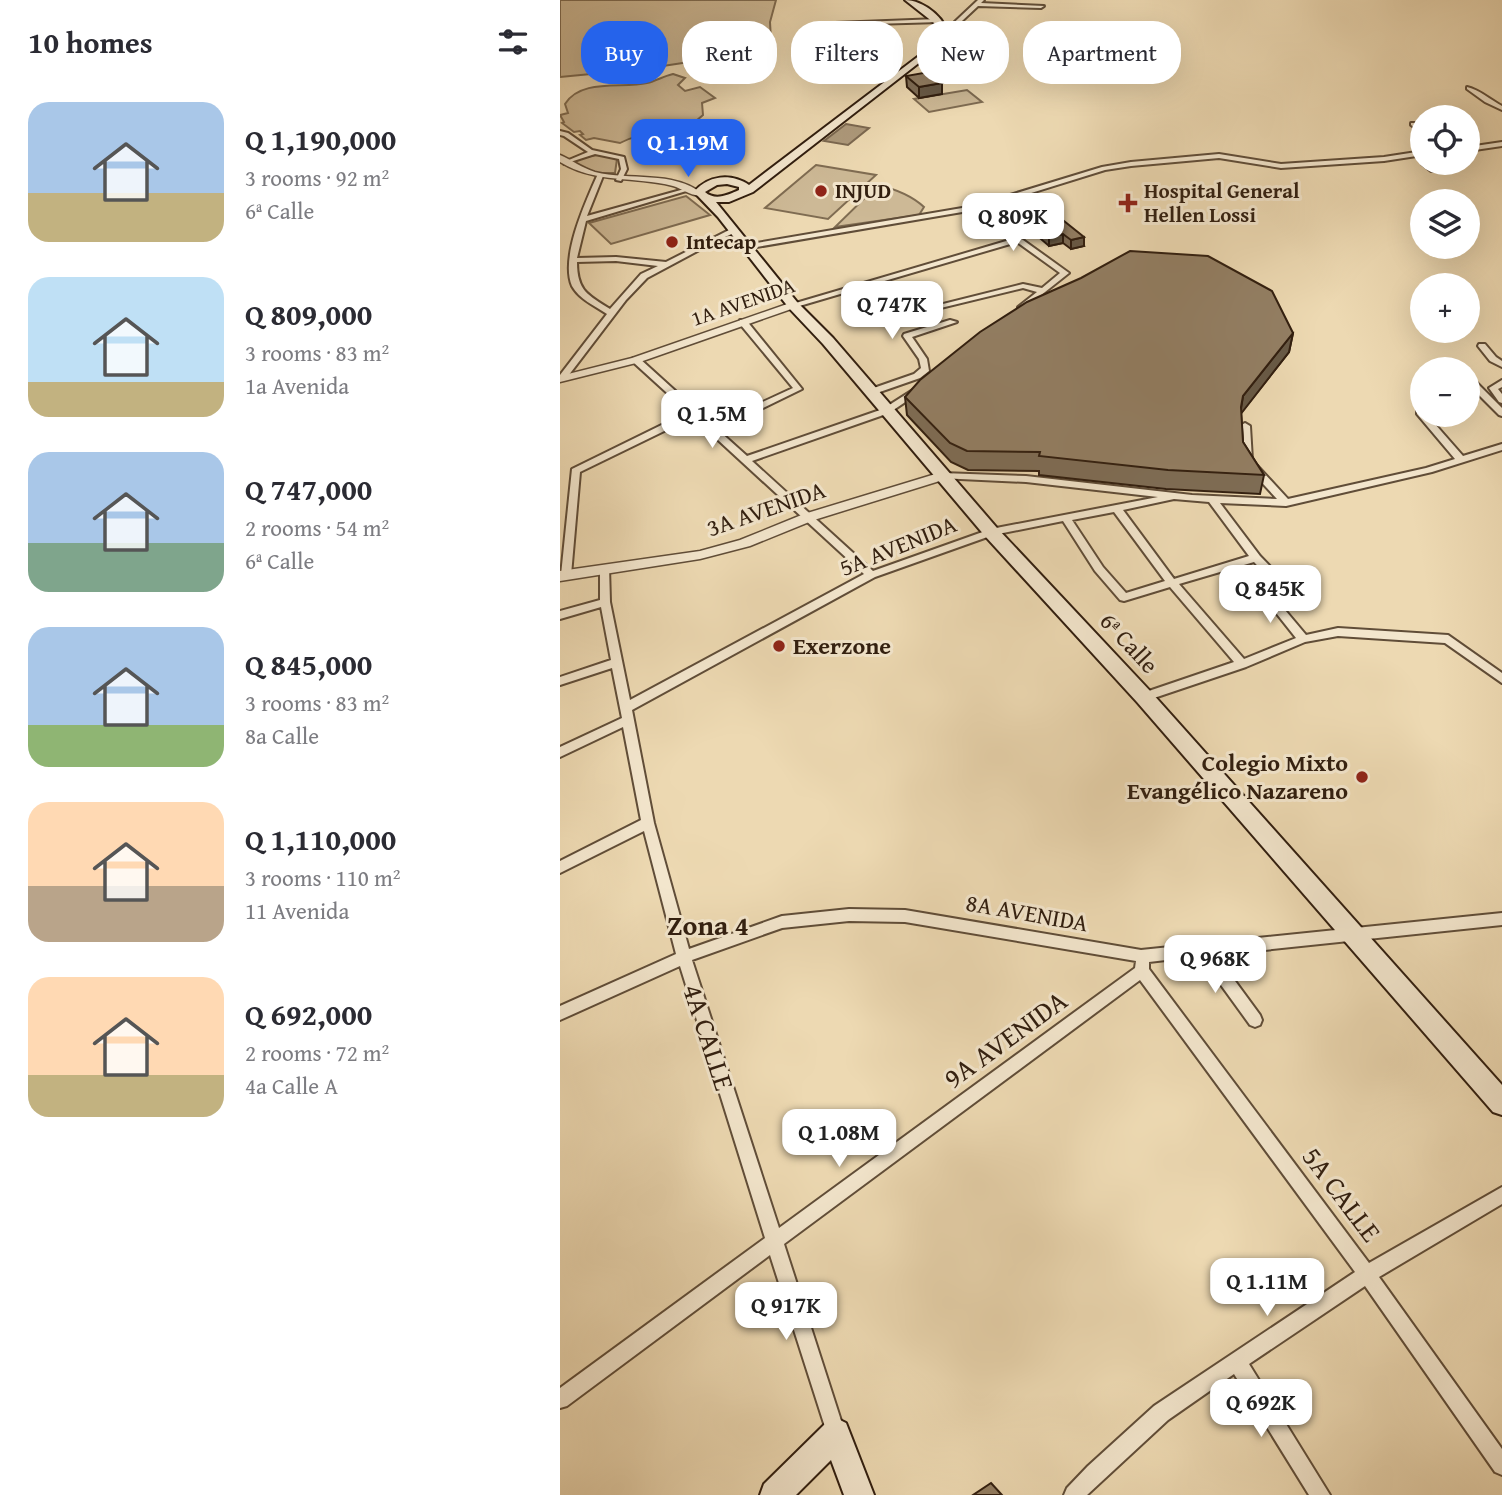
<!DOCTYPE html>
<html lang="en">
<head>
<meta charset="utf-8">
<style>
	body { margin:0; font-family:"Gentium Book Plus",serif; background:#f7f7f7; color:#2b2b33; height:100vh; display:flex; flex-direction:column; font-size:26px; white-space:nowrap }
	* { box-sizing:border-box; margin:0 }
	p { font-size:23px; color:#7c7c81 }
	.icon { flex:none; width:38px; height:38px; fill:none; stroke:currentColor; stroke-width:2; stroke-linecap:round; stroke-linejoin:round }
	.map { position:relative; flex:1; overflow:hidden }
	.drawer { display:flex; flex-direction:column; background:#fff; width:560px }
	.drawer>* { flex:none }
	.hud { position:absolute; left:21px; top:21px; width:665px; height:63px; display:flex; gap:14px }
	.tools { position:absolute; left:850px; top:105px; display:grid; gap:14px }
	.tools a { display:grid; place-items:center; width:70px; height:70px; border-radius:50%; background:#fff; box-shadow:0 7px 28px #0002; font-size:35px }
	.price { position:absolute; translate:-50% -60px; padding:0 16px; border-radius:14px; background:#fff; color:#222; font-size:23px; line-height:46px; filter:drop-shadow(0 2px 4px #0008) }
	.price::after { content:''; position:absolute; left:50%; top:42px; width:21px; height:16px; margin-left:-10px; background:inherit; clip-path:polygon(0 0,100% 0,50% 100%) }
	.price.selected { background:#2563eb; color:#fff }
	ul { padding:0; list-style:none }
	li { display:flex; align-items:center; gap:21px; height:175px; padding:0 28px }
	li span { display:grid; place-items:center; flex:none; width:196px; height:140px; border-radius:21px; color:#555 }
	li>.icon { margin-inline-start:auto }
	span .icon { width:84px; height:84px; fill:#fffc; stroke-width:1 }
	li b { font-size:30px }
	h2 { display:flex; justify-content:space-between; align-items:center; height:84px; padding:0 28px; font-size:30px }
	.chip { padding:0 24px; border-radius:28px; background:#fff; box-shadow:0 7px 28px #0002; font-size:24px; line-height:63px }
	.chip.selected { background:#2563eb; color:#fff }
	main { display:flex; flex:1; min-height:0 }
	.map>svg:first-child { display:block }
	.green { fill:#cdb996; stroke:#7f6c52; stroke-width:2 }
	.water { fill:#ad997b; stroke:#7b6850; stroke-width:2 }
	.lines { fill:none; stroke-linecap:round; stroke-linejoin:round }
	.minor-casing { stroke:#604d38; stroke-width:4 }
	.tertiary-casing { stroke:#604d38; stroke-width:3 }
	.secondary-casing { stroke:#311e0f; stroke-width:4 }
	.minor { fill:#f3e6cd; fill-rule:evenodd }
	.tertiary { fill:#f3e6cd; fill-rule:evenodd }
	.secondary { fill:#f3e6cd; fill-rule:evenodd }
	.wall { fill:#7e6d56; stroke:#311e0f; stroke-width:2 }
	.shaded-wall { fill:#675946; stroke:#311e0f; stroke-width:2 }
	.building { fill:#937f64; stroke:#311e0f; stroke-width:2 }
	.poi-dot { fill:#8f2418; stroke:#f3e6cd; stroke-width:2.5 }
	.labels { text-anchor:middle; stroke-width:6; stroke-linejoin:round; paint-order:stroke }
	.far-poi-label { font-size:21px; font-weight:bold; fill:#311e0f; stroke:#f3e6cd; text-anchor:start }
	.far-street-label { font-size:21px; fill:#311e0f; stroke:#f3e6cd }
	.street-label { font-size:24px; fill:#311e0f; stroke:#f3e6cd }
	.poi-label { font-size:24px; font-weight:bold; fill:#311e0f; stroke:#f3e6cd; text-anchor:start }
	.quarter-label { font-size:28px; font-weight:bold; fill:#311e0f; stroke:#f3e6cd }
	.near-street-label { font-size:28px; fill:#311e0f; stroke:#f3e6cd }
</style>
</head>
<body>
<main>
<section class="drawer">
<h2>10 homes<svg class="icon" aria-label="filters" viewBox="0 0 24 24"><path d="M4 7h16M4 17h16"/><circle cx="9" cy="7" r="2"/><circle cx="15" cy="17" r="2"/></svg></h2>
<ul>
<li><span style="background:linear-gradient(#a9c7e8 65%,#c2b280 0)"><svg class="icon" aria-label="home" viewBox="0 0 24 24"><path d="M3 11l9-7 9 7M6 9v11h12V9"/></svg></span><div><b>Q 1,190,000</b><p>3 rooms · 92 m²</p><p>6ª Calle</p></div></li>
<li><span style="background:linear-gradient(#bfe0f5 75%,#c2b280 0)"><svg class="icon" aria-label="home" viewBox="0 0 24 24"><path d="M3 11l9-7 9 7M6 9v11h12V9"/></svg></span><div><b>Q 809,000</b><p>3 rooms · 83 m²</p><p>1a Avenida</p></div></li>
<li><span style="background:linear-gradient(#a9c7e8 65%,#7fa58c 0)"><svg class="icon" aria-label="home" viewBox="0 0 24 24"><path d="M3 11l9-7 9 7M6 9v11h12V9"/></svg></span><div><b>Q 747,000</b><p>2 rooms · 54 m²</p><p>6ª Calle</p></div></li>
<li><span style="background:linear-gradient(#a9c7e8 70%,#8fb573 0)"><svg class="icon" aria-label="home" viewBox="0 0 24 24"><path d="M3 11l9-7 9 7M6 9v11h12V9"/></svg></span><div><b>Q 845,000</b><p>3 rooms · 83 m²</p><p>8a Calle</p></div></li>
<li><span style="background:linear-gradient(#ffd9b3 60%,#b9a48a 0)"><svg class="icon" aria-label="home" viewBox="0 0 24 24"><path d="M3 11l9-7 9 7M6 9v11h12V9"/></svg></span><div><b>Q 1,110,000</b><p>3 rooms · 110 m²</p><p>11 Avenida</p></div></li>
<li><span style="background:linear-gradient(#ffd9b3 70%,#c2b280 0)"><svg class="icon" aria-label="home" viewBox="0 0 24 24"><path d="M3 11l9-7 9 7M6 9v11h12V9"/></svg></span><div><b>Q 692,000</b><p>2 rooms · 72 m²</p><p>4a Calle A</p></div></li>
</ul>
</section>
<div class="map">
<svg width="942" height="1495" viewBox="0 0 942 1495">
	<rect width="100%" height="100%" fill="#edd9b2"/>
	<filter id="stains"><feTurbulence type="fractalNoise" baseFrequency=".00286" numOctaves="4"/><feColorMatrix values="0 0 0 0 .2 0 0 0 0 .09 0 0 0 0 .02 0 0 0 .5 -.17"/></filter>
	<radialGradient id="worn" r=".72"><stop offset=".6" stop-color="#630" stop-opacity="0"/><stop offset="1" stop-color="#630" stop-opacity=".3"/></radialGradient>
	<path class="green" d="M 0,0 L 216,0 L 210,22 L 212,58 L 169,56 L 83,69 L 0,77 Z
		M 113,74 L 125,78 L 118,85 L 125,91 L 140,87 L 155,98 L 142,103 L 143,115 C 116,141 86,128 60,143 L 34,138 L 26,140 L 20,135 L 23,134 L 20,131 L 14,132 L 2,123 L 4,122 L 0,115 L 8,113 L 5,104 C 21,78 63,89 87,83 C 96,81 104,76 113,74 Z
		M 407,90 L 422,102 L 369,112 L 354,99 Z
		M 43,154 L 57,159 L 55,173 L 33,173 L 12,163 L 25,157 Z
		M 256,165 L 316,175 L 268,219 L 205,208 Z
		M 318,185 C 335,189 351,195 364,207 L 359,215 L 275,227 Z
		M 126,196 L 150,215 L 51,244 L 29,223 Z"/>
	<path class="water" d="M 286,124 L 309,128 L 288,145 L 264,141 Z"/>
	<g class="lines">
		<g class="minor-casing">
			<path id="minor" d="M 418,0 L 424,0 L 421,3 L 484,6 L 481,8 L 418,6 L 387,35 L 383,35 L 383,33 Z
				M 378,19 L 380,22 L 278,25 L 275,23 Z
				M 907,87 C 918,89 931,100 942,106 L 942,110 L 925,102 L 907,89 Z
				M 851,123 L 855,123 L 863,129 L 863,134 L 851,125 Z
				M 0,131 L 8,133 L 32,150 L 64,157 L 67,169 L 61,181 L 56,180 L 61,169 L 59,159 L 35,154 L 4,164 L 4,162 L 28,152 L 4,136 L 0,135 Z
				M 942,142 L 942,146 L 908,151 L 908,147 Z
				M 863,151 L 863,155 L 824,161 L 721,168 L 659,158 L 571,166 L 545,170 L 420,209 L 509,273 L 461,311 L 458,311 L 458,307 L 477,292 L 463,288 L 323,322 L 319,320 L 463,284 L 482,288 L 500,273 L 457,242 L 236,307 L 229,305 L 453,239 L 414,210 L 185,249 L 181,247 L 185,245 L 414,206 L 542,167 L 571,162 L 659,154 L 721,164 L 824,157 Z
				M 863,161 L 875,169 L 875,171 L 871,171 L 862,164 Z
				M 40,174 L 43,176 L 27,216 L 128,188 L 133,189 L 26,221 L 17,258 L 56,257 L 106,262 L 173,228 L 176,228 L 176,232 L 165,237 L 186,242 L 182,244 L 158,240 L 87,278 L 66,300 L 5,380 L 0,380 L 0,375 L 47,314 C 35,306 19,299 12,286 C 0,258 25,203 37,176 ZM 56,261 L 98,266 L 81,274 L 50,309 C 28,295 17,291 17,262 Z
				M 180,320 L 186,320 L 242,389 L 158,430 L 187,456 L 323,409 L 356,388 L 363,390 L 329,413 L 192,461 L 313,571 L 431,529 L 598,497 L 466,482 L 379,478 L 379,474 L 382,473 L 466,476 L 632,495 L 717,499 L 682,461 L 680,426 L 685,423 L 690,426 L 692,460 L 728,499 L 866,468 L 895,459 L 857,414 L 857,410 L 863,410 L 863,415 L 867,415 L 903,456 L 942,444 L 942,450 L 872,472 L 726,506 L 660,503 L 700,556 L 738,595 L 739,598 L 725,610 L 746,635 L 778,628 L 888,635 L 942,673 L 942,683 L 885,643 L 778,636 L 745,642 L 686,667 L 588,700 L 580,700 L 578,697 L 580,694 L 674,662 L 610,587 L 564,601 L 560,600 L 535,571 L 503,521 L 433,535 L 315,577 L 72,710 L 94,823 L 129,949 L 222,916 L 289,909 L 345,910 L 581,950 L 942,913 L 942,925 L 656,955 L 700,1015 L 702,1020 L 700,1025 L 695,1027 L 690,1025 L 640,956 L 589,962 L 589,969 L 809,1263 L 942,1187 L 942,1204 L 819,1277 L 942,1449 L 942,1475 L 935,1472 L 805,1286 L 689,1364 L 770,1495 L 749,1495 L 674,1374 L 608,1420 L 527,1495 L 504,1495 L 507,1488 L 528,1466 L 594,1406 L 795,1272 L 580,980 L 224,1244 L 285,1433 L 283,1440 L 276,1442 L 269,1440 L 267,1433 L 210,1255 L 7,1406 L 0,1408 L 0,1388 L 205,1238 L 120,966 L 0,1020 L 0,1006 L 116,954 L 84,831 L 0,873 L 0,861 L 81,820 L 63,727 L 0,757 L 0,747 L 62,718 L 52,668 L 0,685 L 0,677 L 51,660 L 41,607 L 0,619 L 0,611 L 40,600 L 40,569 L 45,566 L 49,567 L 50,602 L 70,700 L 304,574 L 133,417 L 20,472 L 11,575 L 6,579 L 1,575 L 12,469 L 128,412 L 73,362 L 73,358 L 79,358 L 153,425 L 233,388 L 180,324 ZM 614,499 L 649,502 L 689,556 L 614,579 L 563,510 ZM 554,512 L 605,581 L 566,593 L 543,567 L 512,520 ZM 694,562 L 727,597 L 713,609 L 736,638 L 684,659 L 619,584 ZM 289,921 L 345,922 L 576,961 L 575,968 L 219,1228 L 132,960 L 222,928 Z
				M 390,320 L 397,322 L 352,337 L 367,359 L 369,371 L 360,378 L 314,394 L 308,394 L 308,390 L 354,374 L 361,368 L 359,359 L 343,336 L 344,334 Z
				M 919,344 L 925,344 L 936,357 L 942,361 L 942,367 L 930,361 L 918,346 Z
				M 908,380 L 914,380 L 942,408 L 942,416 L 939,415 L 908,384 Z
				M 942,380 L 942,387 L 938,389 L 942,394 L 942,403 L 939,402 L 929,388 Z"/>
		</g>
		<g class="tertiary-casing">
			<path id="tertiary" d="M 0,155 C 12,160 22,168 35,172 C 70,181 113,170 143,194 C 135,199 123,189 113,186 C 74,176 36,184 0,162 Z
				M 233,302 L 237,303 L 237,307 L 80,362 L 0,382 L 0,376 L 72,358 Z
				M 382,472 L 386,473 L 386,479 L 254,520 L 190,546 L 140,559 L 0,581 L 0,571 L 140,551 L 180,540 L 244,514 Z"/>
		</g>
		<g class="secondary-casing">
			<path id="secondary" d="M 345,0 C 364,0 391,21 387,41 L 193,192 L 169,202 L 156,202 L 237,302 L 273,338 L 437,528 L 591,692 L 942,1085 L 942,1115 L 933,1112 L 577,702 L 425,536 L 263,344 L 229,308 L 158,217 L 134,192 C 148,175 171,173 189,185 L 368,49 L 380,38 L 378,26 ZM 167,184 L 179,187 L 179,190 C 168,195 155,201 145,192 L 157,185 Z
				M 276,1418 L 286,1423 L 314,1495 L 284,1495 L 271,1460 L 236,1495 L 200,1495 L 204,1484 L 266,1423 Z"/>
		</g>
		<use href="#minor" class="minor"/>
		<use href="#tertiary" class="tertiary"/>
		<use href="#secondary" class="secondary"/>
	</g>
	<path class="wall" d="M 346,76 L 382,83 L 382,94 L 359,98 L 347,87 Z
		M 499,217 L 524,246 L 511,249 L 503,243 L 489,246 L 473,232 L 473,223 Z
		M 733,333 L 729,352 L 681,413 L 683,442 L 704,475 L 700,494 L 606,489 L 479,475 L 479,471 L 408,470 L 391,462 L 347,415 L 345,397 Z"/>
	<path class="shaded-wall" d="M 382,83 L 382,94 L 359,98 L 359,87 Z
		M 503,234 L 503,243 L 489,246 L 489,237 Z
		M 524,237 L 524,246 L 511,249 L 511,240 Z
		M 733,333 L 729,352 L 680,415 L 683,396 Z"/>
	<path class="building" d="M 369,72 L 382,83 L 359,87 L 346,76 Z
		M 499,217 L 524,237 L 511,240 L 503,234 L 489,237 L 473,223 Z
		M 570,251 L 648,256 L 712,291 L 733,333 L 683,396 L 681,407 L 683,442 L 704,475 L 608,470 L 479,456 L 480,452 L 407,451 L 390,443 L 345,397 L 360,380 L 420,332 L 467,302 L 521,278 Z
		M 431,1483 L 442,1495 L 413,1495 Z"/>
	<g class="poi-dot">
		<circle cx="261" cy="191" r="7"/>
		<path d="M564.5 192.5h7v7h7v7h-7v7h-7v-7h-7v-7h7z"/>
		<circle cx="112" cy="242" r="7"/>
		<circle cx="219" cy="646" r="7"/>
		<circle cx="802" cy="777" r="7"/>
	</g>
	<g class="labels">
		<g class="far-poi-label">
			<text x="275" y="198">INJUD</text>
			<text x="584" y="198">Hospital General<tspan x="584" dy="24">Hellen Lossi</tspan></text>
			<text x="126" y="249">Intecap</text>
		</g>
		<g class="far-street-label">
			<text transform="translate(183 302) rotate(-19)" y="7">1A AVENIDA</text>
		</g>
		<g class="street-label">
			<text transform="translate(206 509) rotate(-19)" y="8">3A AVENIDA</text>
			<text transform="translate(338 546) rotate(-22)" y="8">5A AVENIDA</text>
			<text transform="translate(569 643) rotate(47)" y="8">6ª Calle</text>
			<text transform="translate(467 913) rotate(10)" y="8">8A AVENIDA</text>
		</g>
		<g class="poi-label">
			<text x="233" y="654">Exerzone</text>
			<text x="788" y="771" text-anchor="end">Colegio Mixto<tspan x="788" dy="28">Evangélico Nazareno</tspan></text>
		</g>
		<g class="quarter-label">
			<text x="148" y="935">Zona 4</text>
		</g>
		<g class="near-street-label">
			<text transform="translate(149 1037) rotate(72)" y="10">4A CALLE</text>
			<text transform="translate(445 1039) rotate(-36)" y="10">9A AVENIDA</text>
			<text transform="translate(782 1194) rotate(53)" y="10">5A CALLE</text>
		</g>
	</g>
	<rect width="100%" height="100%" filter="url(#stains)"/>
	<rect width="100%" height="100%" fill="url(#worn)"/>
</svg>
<div class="tools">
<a><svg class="icon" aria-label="locate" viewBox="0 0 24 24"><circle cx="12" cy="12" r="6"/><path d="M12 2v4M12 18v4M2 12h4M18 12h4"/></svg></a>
<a><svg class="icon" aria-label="layers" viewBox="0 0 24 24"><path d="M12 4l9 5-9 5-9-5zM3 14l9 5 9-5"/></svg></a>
<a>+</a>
<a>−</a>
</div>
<b class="price selected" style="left:128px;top:179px">Q 1.19M</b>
<b class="price" style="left:453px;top:253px">Q 809K</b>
<b class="price" style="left:332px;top:341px">Q 747K</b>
<b class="price" style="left:152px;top:450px">Q 1.5M</b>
<b class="price" style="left:710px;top:625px">Q 845K</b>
<b class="price" style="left:655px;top:995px">Q 968K</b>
<b class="price" style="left:279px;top:1169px">Q 1.08M</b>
<b class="price" style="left:707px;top:1318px">Q 1.11M</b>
<b class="price" style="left:226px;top:1342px">Q 917K</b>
<b class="price" style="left:701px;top:1439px">Q 692K</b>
<div class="hud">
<a class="chip selected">Buy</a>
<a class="chip">Rent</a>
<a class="chip">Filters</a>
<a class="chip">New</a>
<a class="chip">Apartment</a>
</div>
</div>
</main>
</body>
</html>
